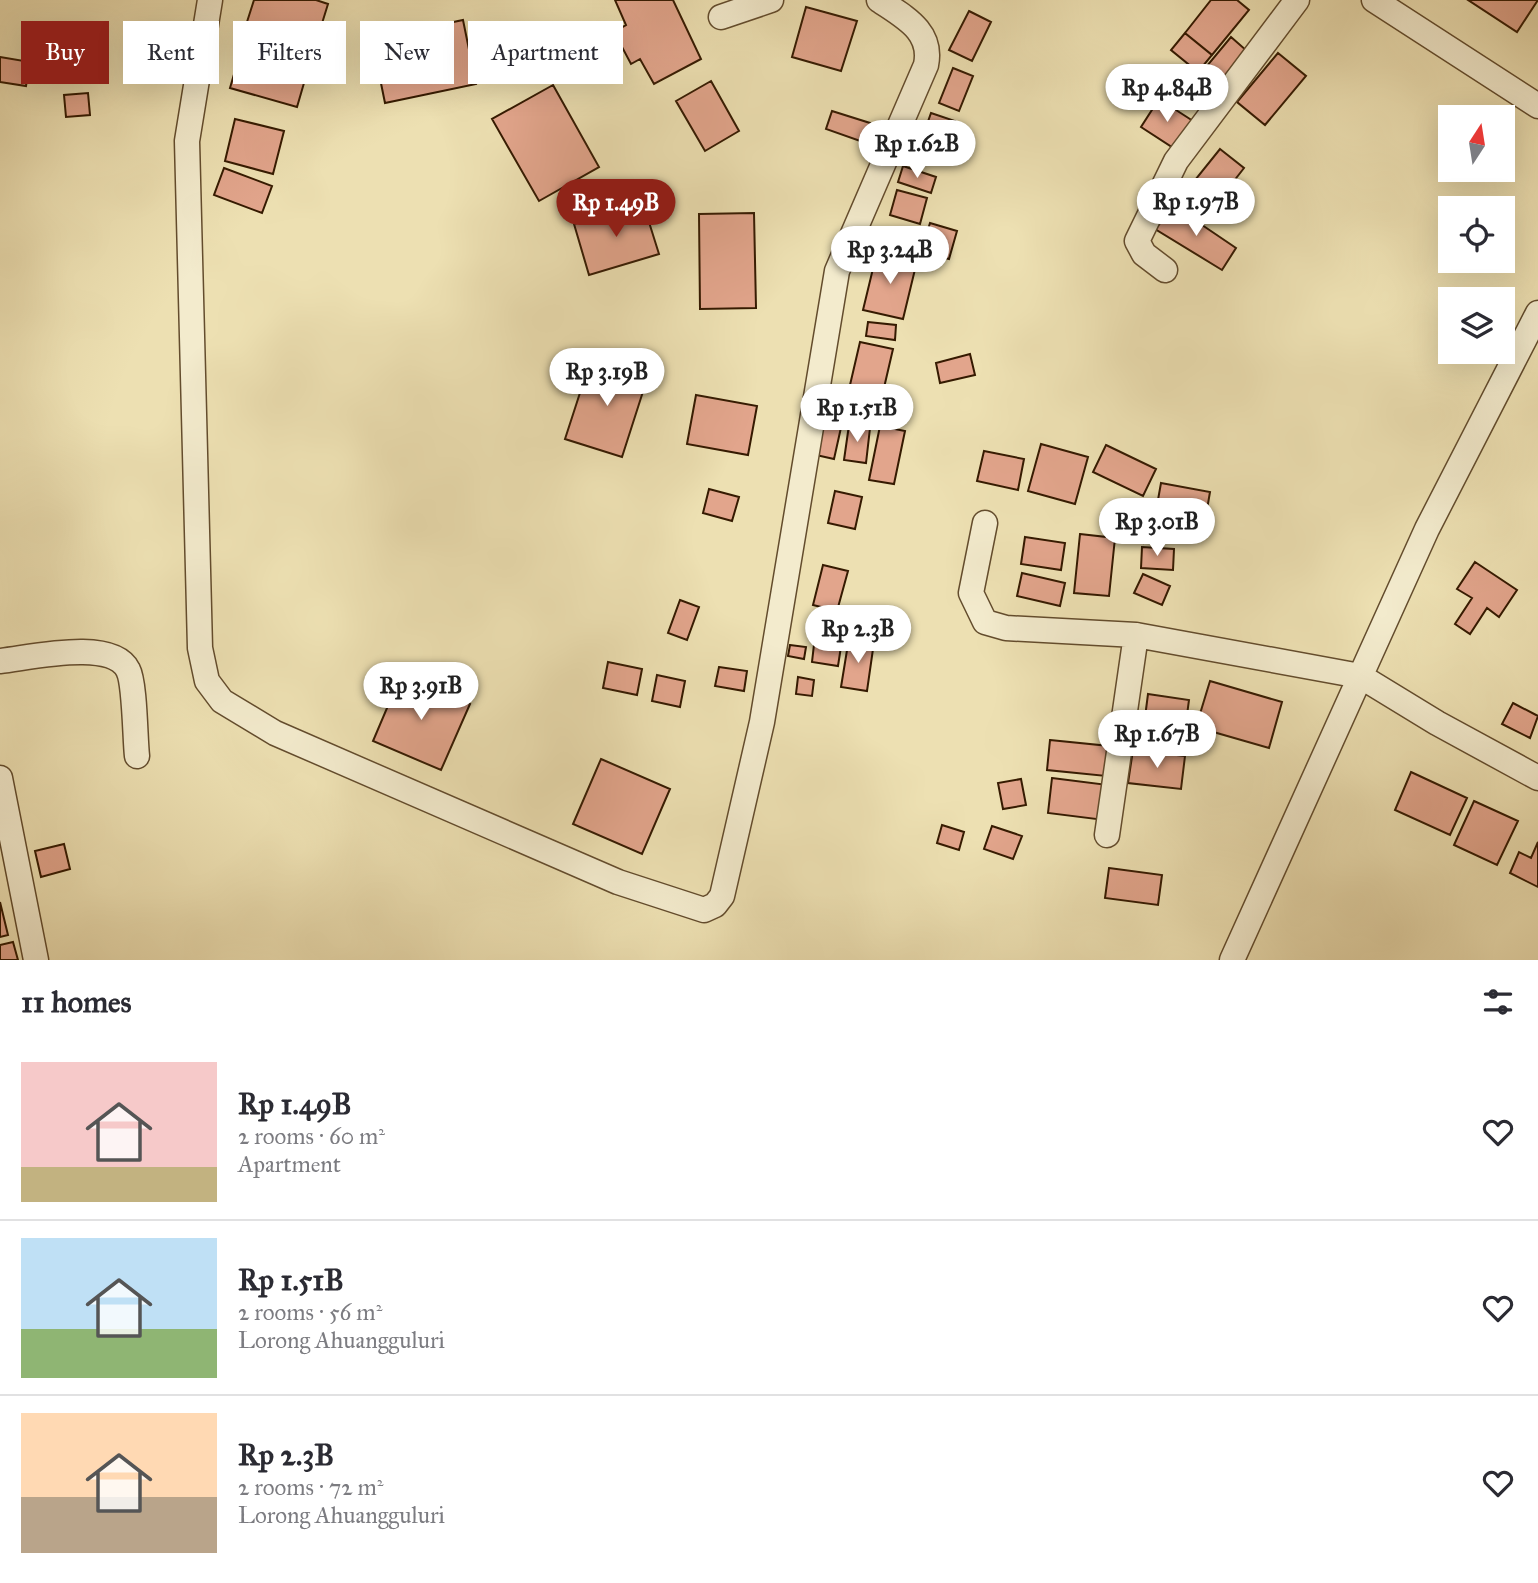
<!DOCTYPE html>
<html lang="en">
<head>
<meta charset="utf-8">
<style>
	body { margin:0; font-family:"IM FELL Great Primer",serif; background:#f7f7f7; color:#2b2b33; height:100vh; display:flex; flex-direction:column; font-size:26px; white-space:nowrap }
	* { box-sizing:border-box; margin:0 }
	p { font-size:23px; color:#7c7c81 }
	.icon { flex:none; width:38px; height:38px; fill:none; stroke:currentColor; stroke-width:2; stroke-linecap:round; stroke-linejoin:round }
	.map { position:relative; height:960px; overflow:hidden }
	.sheet { display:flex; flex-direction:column; background:#fff; flex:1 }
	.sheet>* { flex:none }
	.top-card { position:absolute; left:21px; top:21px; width:700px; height:63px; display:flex; gap:14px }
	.needle { width:46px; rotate:12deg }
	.controls { position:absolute; left:1438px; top:105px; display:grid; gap:14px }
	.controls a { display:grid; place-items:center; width:77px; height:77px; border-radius:0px; background:#fff; box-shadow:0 7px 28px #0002; font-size:35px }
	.price { position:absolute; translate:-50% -60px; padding:0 16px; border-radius:24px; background:#fff; color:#222; font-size:23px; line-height:46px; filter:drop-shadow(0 2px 4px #0008) }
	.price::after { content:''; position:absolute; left:50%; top:42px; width:21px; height:16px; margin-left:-10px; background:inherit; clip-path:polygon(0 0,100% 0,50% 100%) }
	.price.on { background:#8f2418; color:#fff }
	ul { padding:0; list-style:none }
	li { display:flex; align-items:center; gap:21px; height:175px; padding:0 21px }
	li+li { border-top:2px solid #e1e1e2 }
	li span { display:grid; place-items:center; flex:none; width:196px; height:140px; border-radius:0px; color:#555 }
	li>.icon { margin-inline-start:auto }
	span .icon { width:84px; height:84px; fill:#fffc; stroke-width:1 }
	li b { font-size:30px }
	h2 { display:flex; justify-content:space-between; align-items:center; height:84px; padding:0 21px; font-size:30px }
	.chip { padding:0 24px; border-radius:0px; background:#fff; box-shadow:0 7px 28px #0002; font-size:24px; line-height:63px }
	.chip.on { background:#8f2418; color:#fff }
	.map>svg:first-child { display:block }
	.building { fill:#e2a58c; stroke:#351a01; stroke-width:2 }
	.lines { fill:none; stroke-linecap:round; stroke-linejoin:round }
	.minor-casing { stroke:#634c2d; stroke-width:27 }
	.minor { stroke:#f3ebcd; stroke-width:24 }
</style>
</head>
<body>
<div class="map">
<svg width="1538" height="960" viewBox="0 0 1538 960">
	<rect width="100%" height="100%" fill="#ede0b2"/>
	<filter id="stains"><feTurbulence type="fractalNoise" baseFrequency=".00286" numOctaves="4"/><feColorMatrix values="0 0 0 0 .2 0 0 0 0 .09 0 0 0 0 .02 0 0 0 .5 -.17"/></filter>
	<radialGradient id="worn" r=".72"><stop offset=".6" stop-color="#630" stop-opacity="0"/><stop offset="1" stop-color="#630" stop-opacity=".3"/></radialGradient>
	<path class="building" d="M 254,0 L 316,0 L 328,4 L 315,46 L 290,39 L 285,52 L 311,59 L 297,107 L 230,88 L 244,40 L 256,43 L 261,30 L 246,25 Z
		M 615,0 L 673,0 L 701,59 L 654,84 L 640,59 L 631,64 L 614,32 L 626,25 Z
		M 1211,0 L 1237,0 L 1249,10 L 1212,55 L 1185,33 Z
		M 1468,0 L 1538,0 L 1517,32 Z
		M 806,7 L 857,21 L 841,71 L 792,57 Z
		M 969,11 L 991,22 L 972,61 L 949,50 Z
		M 463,20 L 476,84 L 385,103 L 372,39 Z
		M 1185,33 L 1212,55 L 1198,72 L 1171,50 Z
		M 1231,37 L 1247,51 L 1222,80 L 1206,67 Z
		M 97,44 L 99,65 L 75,67 L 73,46 Z
		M 1278,53 L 1306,76 L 1265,125 L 1237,102 Z
		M 0,57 L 30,62 L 26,86 L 0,82 Z
		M 953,68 L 973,76 L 959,111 L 939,103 Z
		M 711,81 L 739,131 L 705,151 L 676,101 Z
		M 553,85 L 599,167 L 539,201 L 492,119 Z
		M 88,93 L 90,115 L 66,117 L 64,95 Z
		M 1159,99 L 1193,121 L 1175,149 L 1141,127 Z
		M 832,111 L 870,123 L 863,142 L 826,129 Z
		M 931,113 L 955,121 L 940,162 L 917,153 Z
		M 235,119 L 284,131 L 273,174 L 225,161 Z
		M 1220,149 L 1244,168 L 1219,200 L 1195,180 Z
		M 903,166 L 936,177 L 931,193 L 898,182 Z
		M 224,168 L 272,186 L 262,213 L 214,195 Z
		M 1235,185 L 1250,196 L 1232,220 L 1217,208 Z
		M 897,190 L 927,198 L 920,224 L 890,215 Z
		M 643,203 L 659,254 L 589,275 L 574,224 Z
		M 1174,206 L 1236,248 L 1222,270 L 1155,229 Z
		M 754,213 L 756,308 L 700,309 L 699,214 Z
		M 930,223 L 957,231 L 949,259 L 921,252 Z
		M 877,252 L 917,261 L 903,319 L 863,310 Z
		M 868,322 L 896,325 L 895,340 L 866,336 Z
		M 860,342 L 893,349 L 883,392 L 850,385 Z
		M 970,354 L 975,375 L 940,383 L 936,363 Z
		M 591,359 L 648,376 L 622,457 L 565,439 Z
		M 696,395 L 757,406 L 748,455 L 687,444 Z
		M 823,420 L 842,423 L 834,459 L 816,455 Z
		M 849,425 L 870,428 L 866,463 L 844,460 Z
		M 880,426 L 905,431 L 894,484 L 869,480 Z
		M 1041,444 L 1088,457 L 1075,504 L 1028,491 Z
		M 1106,445 L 1156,469 L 1143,496 L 1093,472 Z
		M 984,451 L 1024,459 L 1018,490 L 977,481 Z
		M 1161,483 L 1210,492 L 1205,521 L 1156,511 Z
		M 709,489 L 739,497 L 732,521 L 703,513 Z
		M 835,491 L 862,497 L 855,529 L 828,523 Z
		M 1122,506 L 1152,514 L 1143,543 L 1114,535 Z
		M 1080,534 L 1115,538 L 1109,596 L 1074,593 Z
		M 1025,537 L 1065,543 L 1061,570 L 1021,564 Z
		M 1142,547 L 1174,549 L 1173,570 L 1141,568 Z
		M 1475,562 L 1517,590 L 1499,617 L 1487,608 L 1470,634 L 1455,624 L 1472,598 L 1457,589 Z
		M 823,565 L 848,571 L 837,611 L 813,605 Z
		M 1022,573 L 1065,583 L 1060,606 L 1017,596 Z
		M 1143,574 L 1170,586 L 1162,605 L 1134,593 Z
		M 680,600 L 699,607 L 687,640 L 668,633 Z
		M 815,636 L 842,640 L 838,666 L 812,662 Z
		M 849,638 L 874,642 L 867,691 L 841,687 Z
		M 790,645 L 806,647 L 804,659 L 788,656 Z
		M 608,662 L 642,669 L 637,695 L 603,688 Z
		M 719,667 L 747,671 L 744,691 L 715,686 Z
		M 401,675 L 470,704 L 441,770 L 373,741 Z
		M 657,675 L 685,681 L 680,707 L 652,701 Z
		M 798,677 L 814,680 L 812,696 L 796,694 Z
		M 1210,681 L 1282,702 L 1269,748 L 1196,727 Z
		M 1148,694 L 1189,700 L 1185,730 L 1144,725 Z
		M 1513,703 L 1538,716 L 1530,738 L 1502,724 Z
		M 1050,740 L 1109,746 L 1106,776 L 1047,770 Z
		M 1133,750 L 1185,756 L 1181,789 L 1128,783 Z
		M 601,759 L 670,789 L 642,854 L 573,824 Z
		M 1411,772 L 1467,798 L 1450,835 L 1395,810 Z
		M 1052,778 L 1108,785 L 1104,820 L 1048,813 Z
		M 1021,779 L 1026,805 L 1003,809 L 998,783 Z
		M 1474,801 L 1518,821 L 1497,865 L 1454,845 Z
		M 942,825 L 964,832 L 959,850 L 937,843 Z
		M 992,826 L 1022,836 L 1013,859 L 984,849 Z
		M 1538,842 L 1538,887 L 1510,873 L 1519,852 L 1531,858 Z
		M 64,844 L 70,869 L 41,877 L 35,851 Z
		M 1109,868 L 1162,875 L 1158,905 L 1105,898 Z
		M 0,902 L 8,935 L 0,937 Z
		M 13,942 L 18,960 L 0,960 L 0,945 Z"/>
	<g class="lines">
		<g class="minor-casing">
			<path id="minor" d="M 210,0 L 187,141 L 200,648 L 207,681 L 222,701 L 275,733 L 618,882 L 704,910 L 715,905 L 722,896 L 762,722 L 837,271 L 926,65 C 933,31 904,17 879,0
				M 1374,0 L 1538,106
				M 721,17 L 771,0
				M 1165,270 L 1144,254 L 1137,241 L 1176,161 L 1297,0
				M 985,523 L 971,593 L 985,622 L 1006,628 L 1136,635 L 1360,676 L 1437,723 L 1538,778
				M 0,661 C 30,658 112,638 128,670 C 135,683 135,739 137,756
				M 0,778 L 36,960
				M 1107,835 L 1136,635
				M 1232,960 L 1427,529 L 1538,313"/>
		</g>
		<use href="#minor" class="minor"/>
	</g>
	<rect width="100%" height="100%" filter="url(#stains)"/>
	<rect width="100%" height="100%" fill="url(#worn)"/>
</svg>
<div class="controls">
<a><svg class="needle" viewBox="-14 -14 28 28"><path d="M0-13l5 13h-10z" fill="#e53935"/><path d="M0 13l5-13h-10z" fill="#7c7c81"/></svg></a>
<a><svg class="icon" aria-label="locate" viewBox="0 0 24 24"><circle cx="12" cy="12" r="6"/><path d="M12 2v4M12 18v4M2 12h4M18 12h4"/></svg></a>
<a><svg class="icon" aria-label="layers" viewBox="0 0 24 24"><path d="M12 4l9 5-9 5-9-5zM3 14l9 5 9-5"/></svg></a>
</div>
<b class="price" style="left:1167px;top:124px">Rp 4.84B</b>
<b class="price" style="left:917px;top:180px">Rp 1.62B</b>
<b class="price" style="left:1196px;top:238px">Rp 1.97B</b>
<b class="price on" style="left:616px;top:239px">Rp 1.49B</b>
<b class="price" style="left:890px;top:286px">Rp 3.24B</b>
<b class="price" style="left:607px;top:408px">Rp 3.19B</b>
<b class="price" style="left:857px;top:444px">Rp 1.51B</b>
<b class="price" style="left:1157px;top:558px">Rp 3.01B</b>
<b class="price" style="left:858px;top:665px">Rp 2.3B</b>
<b class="price" style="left:421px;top:722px">Rp 3.91B</b>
<b class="price" style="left:1157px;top:770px">Rp 1.67B</b>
<div class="top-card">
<a class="chip on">Buy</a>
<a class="chip">Rent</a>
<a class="chip">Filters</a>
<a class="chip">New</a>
<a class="chip">Apartment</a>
</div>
</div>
<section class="sheet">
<h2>11 homes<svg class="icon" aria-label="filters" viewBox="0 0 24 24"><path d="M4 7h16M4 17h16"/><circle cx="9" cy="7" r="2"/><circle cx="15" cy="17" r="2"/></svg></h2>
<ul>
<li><span style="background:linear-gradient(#f6c9c9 75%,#c2b280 0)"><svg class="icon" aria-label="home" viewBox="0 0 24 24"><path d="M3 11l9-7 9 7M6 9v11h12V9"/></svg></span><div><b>Rp 1.49B</b><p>2 rooms · 60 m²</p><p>Apartment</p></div><svg class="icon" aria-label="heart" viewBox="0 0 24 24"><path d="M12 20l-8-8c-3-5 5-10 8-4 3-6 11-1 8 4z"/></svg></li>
<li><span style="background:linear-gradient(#bfe0f5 65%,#8fb573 0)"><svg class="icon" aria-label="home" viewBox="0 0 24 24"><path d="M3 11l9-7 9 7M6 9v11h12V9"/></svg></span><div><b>Rp 1.51B</b><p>2 rooms · 56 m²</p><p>Lorong Ahuangguluri</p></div><svg class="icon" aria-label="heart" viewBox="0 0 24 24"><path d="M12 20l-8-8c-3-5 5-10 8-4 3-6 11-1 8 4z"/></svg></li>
<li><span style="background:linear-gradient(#ffd9b3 60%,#b9a48a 0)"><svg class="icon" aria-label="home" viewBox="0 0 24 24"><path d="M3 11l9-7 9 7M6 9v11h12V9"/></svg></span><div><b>Rp 2.3B</b><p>2 rooms · 72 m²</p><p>Lorong Ahuangguluri</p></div><svg class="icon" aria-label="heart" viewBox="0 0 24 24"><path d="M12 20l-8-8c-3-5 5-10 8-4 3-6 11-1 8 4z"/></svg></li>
</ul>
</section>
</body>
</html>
